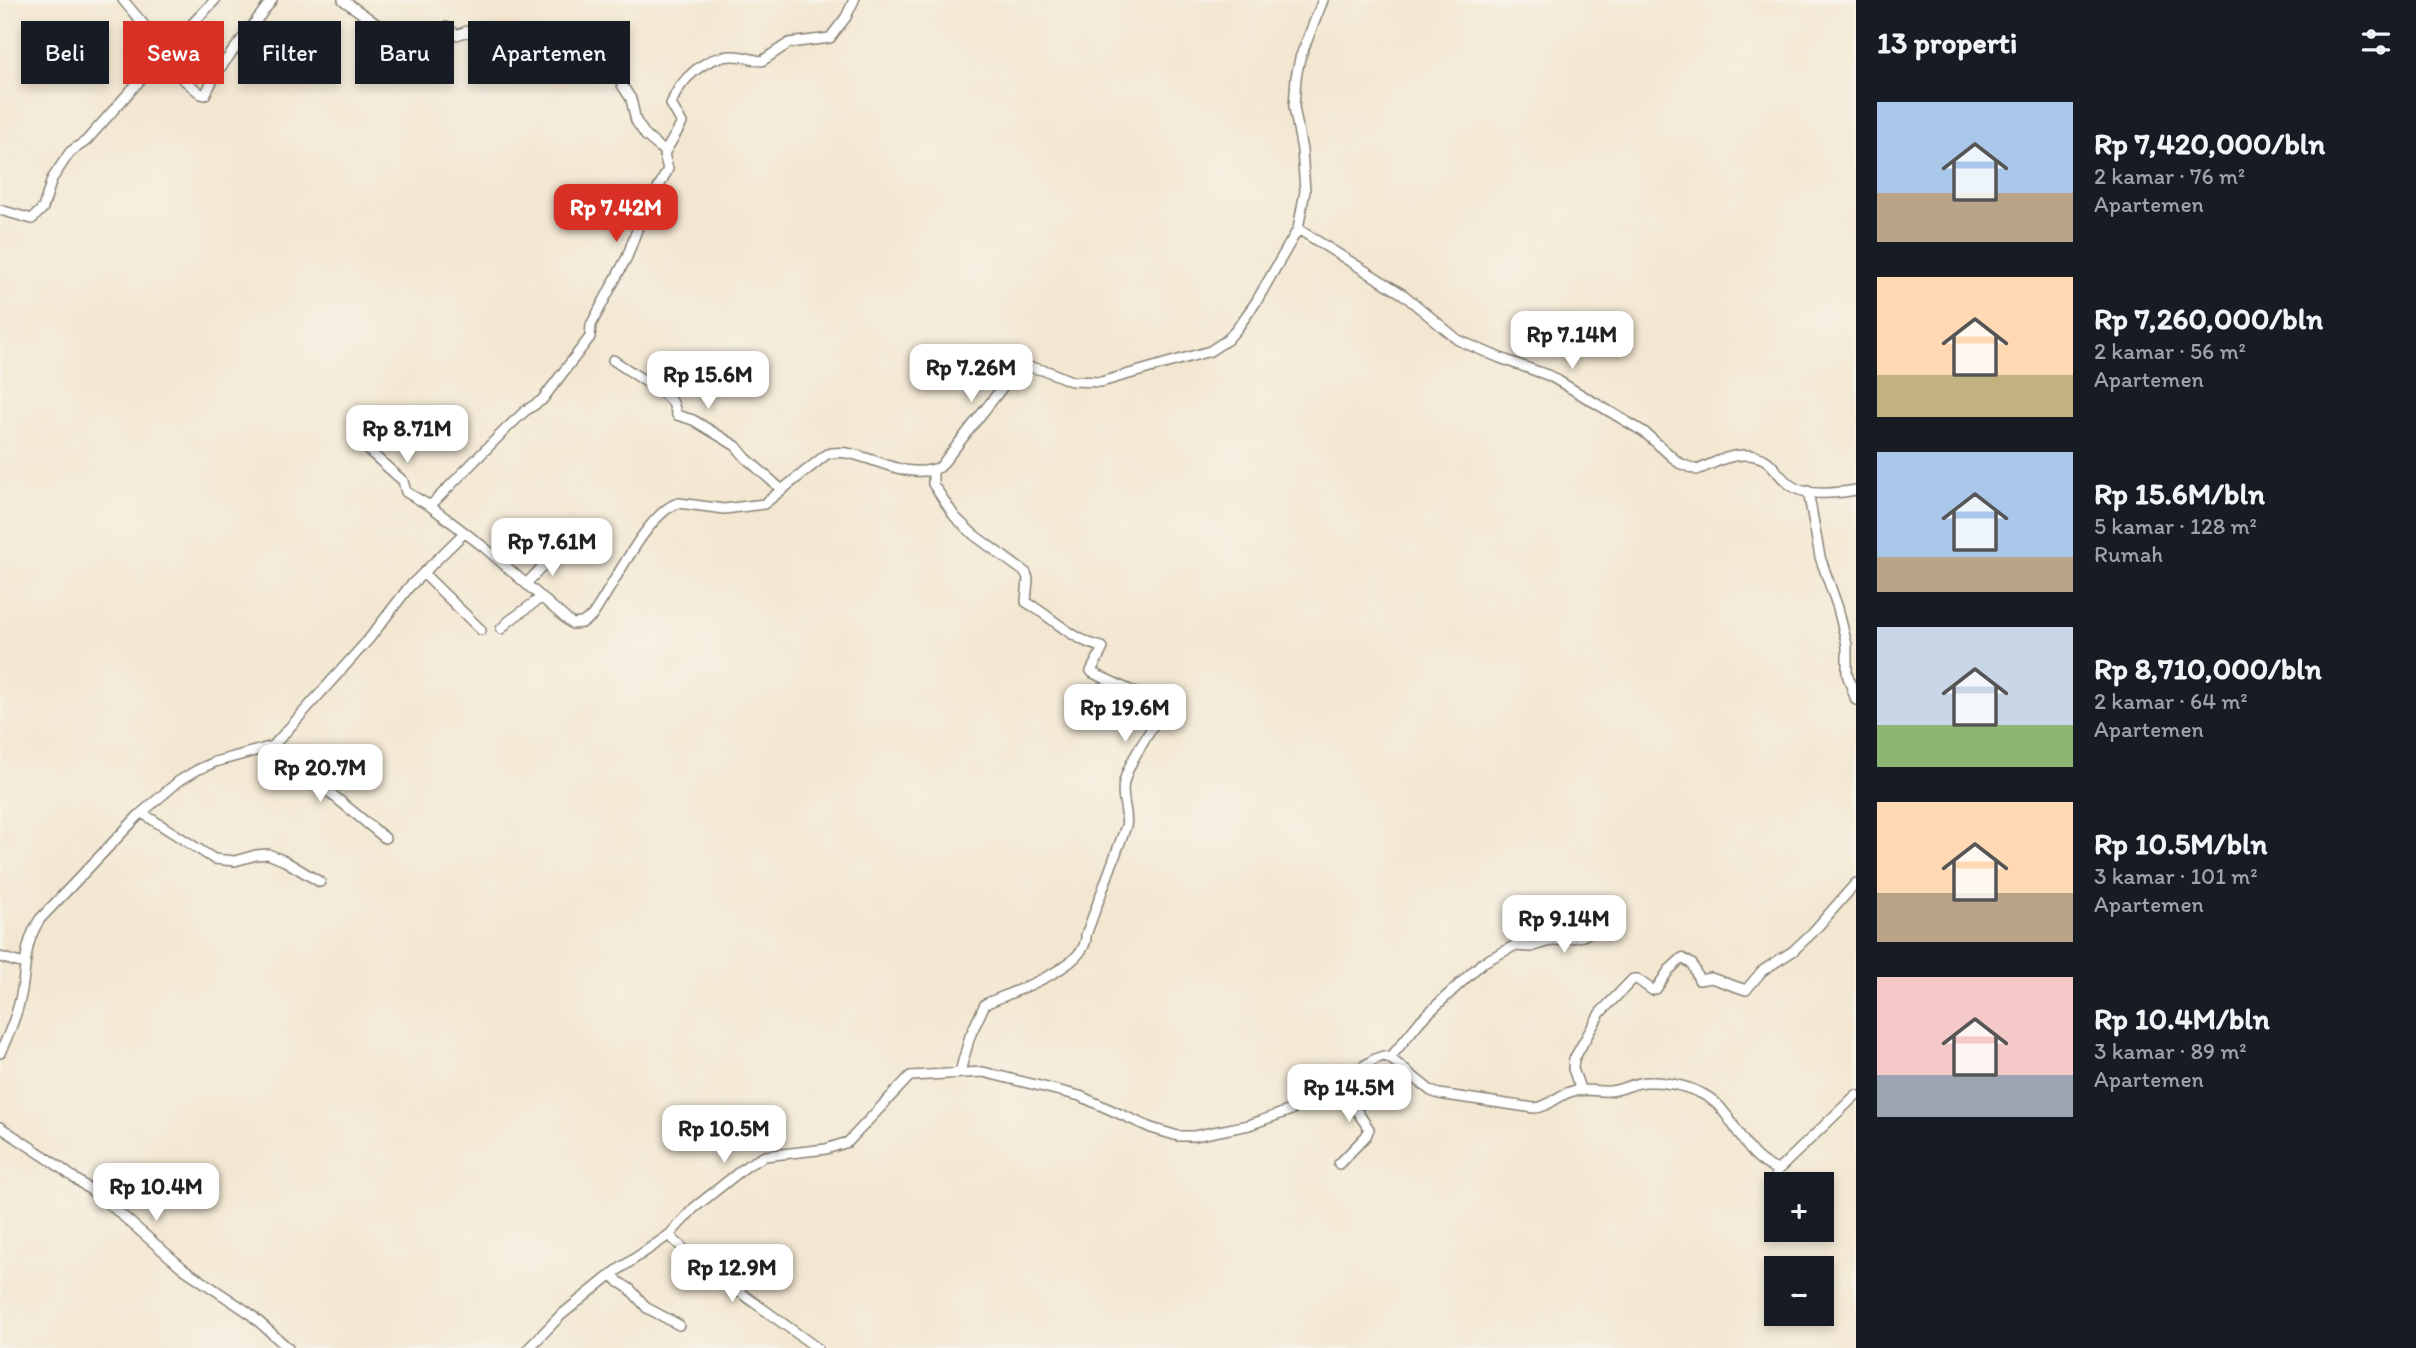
<!DOCTYPE html>
<html lang="id">
<head>
<meta charset="utf-8">
<style>
	body { margin:0; font-family:Itim,sans-serif; background:#242831; color:#f1f3f6; height:100vh; display:flex; flex-direction:column; font-size:26px; white-space:nowrap }
	* { box-sizing:border-box; margin:0 }
	p { font-size:23px; color:#9ea1a6 }
	.icon { flex:none; width:38px; height:38px; fill:none; stroke:currentColor; stroke-width:2; stroke-linecap:round; stroke-linejoin:round }
	.map { position:relative; flex:1; overflow:hidden }
	.panel { display:flex; flex-direction:column; background:#171b24; width:560px }
	.panel>* { flex:none }
	.hud { position:absolute; left:21px; top:21px; width:665px; height:63px; display:flex; gap:14px }
	.tools { position:absolute; left:1764px; top:1172px; display:grid; gap:14px }
	.tools a { display:grid; place-items:center; width:70px; height:70px; border-radius:0px; background:#171b24; box-shadow:0 4px 10px #0003; font-size:35px }
	.price { position:absolute; translate:-50% -60px; padding:0 16px; border-radius:14px; background:#fff; color:#222; font-size:23px; line-height:46px; filter:drop-shadow(0 2px 4px #0008) }
	.price::after { content:''; position:absolute; left:50%; top:42px; width:21px; height:16px; margin-left:-10px; background:inherit; clip-path:polygon(0 0,100% 0,50% 100%) }
	.price.selected { background:#d93025; color:#fff }
	ul { padding:0; list-style:none }
	li { display:flex; align-items:center; gap:21px; height:175px; padding:0 21px }
	li span { display:grid; place-items:center; flex:none; width:196px; height:140px; border-radius:0px; color:#555 }
	li>.icon { margin-inline-start:auto }
	span .icon { width:84px; height:84px; fill:#fffc; stroke-width:1 }
	li b { font-size:30px }
	h2 { display:flex; justify-content:space-between; align-items:center; height:84px; padding:0 21px; font-size:30px }
	.chip { padding:0 24px; border-radius:0px; background:#171b24; box-shadow:0 4px 10px #0003; font-size:24px; line-height:63px }
	.chip.selected { background:#d93025; color:#fff }
	main { display:flex; flex:1; min-height:0 }
	.map>svg:first-child { display:block }
	.lines { fill:none; stroke-linecap:round; stroke-linejoin:round }
	.street-casing { stroke:#888276; stroke-width:12 }
	.street { stroke:#fff; stroke-width:9 }
</style>
</head>
<body>
<main>
<div class="map">
<svg width="1856" height="1348" viewBox="0 0 1856 1348">
	<rect width="100%" height="100%" fill="#f7f3e8"/>
	<filter id="ink" filterUnits="userSpaceOnUse"><feTurbulence type="fractalNoise" baseFrequency=".0143" numOctaves="2"/><feDisplacementMap in="SourceGraphic" scale="14" xChannelSelector="R" yChannelSelector="G"/><feConvolveMatrix kernelMatrix="1 2 1 2 8 2 1 2 1" color-interpolation-filters="sRGB"/></filter>
	<filter id="wash" filterUnits="userSpaceOnUse"><feTurbulence type="fractalNoise" baseFrequency=".00686" numOctaves="4" result="noise"/><feDisplacementMap in="SourceGraphic" scale="28" xChannelSelector="R" yChannelSelector="G"/><feGaussianBlur stdDeviation="1.57" result="paint"/><feColorMatrix in="noise" values="0 0 0 0 0 0 0 0 0 0 0 0 0 0 0 0 0 1.4 0 .05"/><feComposite in="paint" operator="in"/></filter>
	<g filter="url(#wash)">
		<rect width="100%" height="100%" fill="#f3e7d1"/>
	</g>
	<g filter="url(#ink)">
		<g class="lines">
			<g class="street-casing">
				<path id="street" d="M 123,0 L 166,51
					M 343,0 L 385,30 L 389,47 L 422,55 C 436,50 435,33 446,27 L 457,35 L 467,31 C 488,45 513,50 538,47 L 551,56 L 575,37 L 582,36 L 591,30 L 595,30 L 613,59 L 622,85 L 631,99 L 636,121 L 646,136 L 665,152
					M 854,0 L 846,17 L 830,38 L 789,43 L 762,61 C 752,60 744,56 734,56 C 706,55 680,79 671,104 L 682,123 L 664,154 L 668,169 L 638,227 L 627,257 L 591,325 L 590,337 L 542,400 L 525,411 L 507,428 L 430,506 L 485,548 L 572,624 L 582,623 L 592,616 C 611,590 649,509 679,503 L 724,509 L 764,504 L 827,454 C 860,444 900,484 940,467 L 1016,370 L 1024,366 L 1047,371 L 1071,381 L 1101,382 L 1210,351 L 1227,340 L 1236,330 L 1256,302 L 1298,229 L 1305,191 L 1302,150 L 1294,107 L 1296,77 L 1300,58 L 1323,0
					M 159,59 L 201,94 L 205,95 L 217,72 L 272,0
					M 0,210 L 32,219 L 43,208 L 52,179 L 70,152 L 86,141 L 166,51 L 215,0
					M 1298,229 L 1404,295 L 1458,340 L 1500,358 L 1550,376 L 1644,432 L 1679,463 L 1697,470 C 1713,464 1726,455 1744,455 C 1775,455 1772,473 1792,486 C 1807,497 1838,493 1856,490
					M 613,360 L 663,393 L 673,403 L 677,415 L 693,420 L 736,446 L 746,458 L 782,490
					M 368,450 L 403,481 L 406,492 L 430,506
					M 933,470 L 933,484 L 955,517 L 974,535 L 1026,573 L 1028,579 L 1026,602 C 1051,616 1073,641 1102,647 L 1103,648 L 1091,671 L 1093,673 L 1158,703 L 1161,707 C 1153,734 1131,754 1124,782 C 1120,798 1129,811 1126,826 L 1086,935 C 1089,967 1009,993 985,1004 L 970,1036 L 960,1072
					M 1808,491 L 1820,557 L 1838,608 L 1847,645 L 1847,674 L 1856,700
					M 423,573 L 481,630
					M 527,583 L 555,553
					M 501,629 L 509,621 L 542,597
					M 273,746 L 385,838
					M 142,813 L 214,859 L 235,861 L 256,855 L 268,854 L 285,861 L 320,882
					M 0,957 L 24,964
					M 0,1053 C 9,1034 17,1016 21,995 C 27,966 23,945 40,919 L 139,815 L 179,781 L 197,770 L 215,762 L 273,746 L 369,639 L 409,587 L 464,533
					M 1390,1058 L 1421,1020 L 1482,963 L 1514,946 L 1531,947 L 1546,942 L 1583,936 L 1603,924
					M 1337,1082 L 1369,1129 L 1366,1136 L 1339,1164
					M 1581,1091 L 1573,1069 L 1574,1059 L 1600,1013 L 1633,979 L 1637,979 L 1652,990 L 1656,989 L 1669,970 L 1682,958 L 1692,964 L 1699,980 L 1711,978 L 1746,990 L 1762,971 L 1793,951 L 1813,932 L 1856,883
					M 0,1127 L 50,1160 L 108,1203 L 184,1269 L 248,1312 L 288,1348
					M 1776,1169 L 1778,1185
					M 1772,1214 L 1776,1196
					M 669,1235 L 694,1259 L 817,1348
					M 612,1274 L 619,1282 L 630,1289 L 647,1308 L 679,1325
					M 529,1348 L 560,1316 L 612,1274 L 669,1235 L 694,1208 L 748,1165 L 765,1156 L 826,1149 L 848,1142 L 910,1076 L 983,1072 L 1080,1096 L 1151,1128 L 1178,1136 L 1194,1136 L 1249,1125 L 1291,1110 L 1375,1059 L 1383,1056 L 1390,1058 L 1431,1091 L 1439,1094 L 1534,1108 C 1549,1108 1558,1094 1573,1091 C 1585,1088 1598,1092 1610,1091 C 1623,1090 1634,1082 1647,1082 C 1669,1081 1700,1088 1717,1104 C 1740,1127 1744,1157 1778,1170 L 1856,1095"/>
			</g>
			<use href="#street" class="street"/>
		</g>
	</g>
</svg>
<div class="tools">
<a>+</a>
<a>−</a>
</div>
<b class="price selected" style="left:616px;top:244px">Rp 7.42M</b>
<b class="price" style="left:1572px;top:371px">Rp 7.14M</b>
<b class="price" style="left:971px;top:404px">Rp 7.26M</b>
<b class="price" style="left:708px;top:411px">Rp 15.6M</b>
<b class="price" style="left:407px;top:465px">Rp 8.71M</b>
<b class="price" style="left:552px;top:578px">Rp 7.61M</b>
<b class="price" style="left:1125px;top:744px">Rp 19.6M</b>
<b class="price" style="left:320px;top:804px">Rp 20.7M</b>
<b class="price" style="left:1564px;top:955px">Rp 9.14M</b>
<b class="price" style="left:1349px;top:1124px">Rp 14.5M</b>
<b class="price" style="left:724px;top:1165px">Rp 10.5M</b>
<b class="price" style="left:156px;top:1223px">Rp 10.4M</b>
<b class="price" style="left:732px;top:1304px">Rp 12.9M</b>
<div class="hud">
<a class="chip">Beli</a>
<a class="chip selected">Sewa</a>
<a class="chip">Filter</a>
<a class="chip">Baru</a>
<a class="chip">Apartemen</a>
</div>
</div>
<section class="panel">
<h2>13 properti<svg class="icon" aria-label="filters" viewBox="0 0 24 24"><path d="M4 7h16M4 17h16"/><circle cx="9" cy="7" r="2"/><circle cx="15" cy="17" r="2"/></svg></h2>
<ul>
<li><span style="background:linear-gradient(#a9c7e8 65%,#b9a48a 0)"><svg class="icon" aria-label="home" viewBox="0 0 24 24"><path d="M3 11l9-7 9 7M6 9v11h12V9"/></svg></span><div><b>Rp 7,420,000/bln</b><p>2 kamar · 76 m²</p><p>Apartemen</p></div></li>
<li><span style="background:linear-gradient(#ffd9b3 70%,#c2b280 0)"><svg class="icon" aria-label="home" viewBox="0 0 24 24"><path d="M3 11l9-7 9 7M6 9v11h12V9"/></svg></span><div><b>Rp 7,260,000/bln</b><p>2 kamar · 56 m²</p><p>Apartemen</p></div></li>
<li><span style="background:linear-gradient(#a9c7e8 75%,#b9a48a 0)"><svg class="icon" aria-label="home" viewBox="0 0 24 24"><path d="M3 11l9-7 9 7M6 9v11h12V9"/></svg></span><div><b>Rp 15.6M/bln</b><p>5 kamar · 128 m²</p><p>Rumah</p></div></li>
<li><span style="background:linear-gradient(#c9d6e8 70%,#8fb573 0)"><svg class="icon" aria-label="home" viewBox="0 0 24 24"><path d="M3 11l9-7 9 7M6 9v11h12V9"/></svg></span><div><b>Rp 8,710,000/bln</b><p>2 kamar · 64 m²</p><p>Apartemen</p></div></li>
<li><span style="background:linear-gradient(#ffd9b3 65%,#b9a48a 0)"><svg class="icon" aria-label="home" viewBox="0 0 24 24"><path d="M3 11l9-7 9 7M6 9v11h12V9"/></svg></span><div><b>Rp 10.5M/bln</b><p>3 kamar · 101 m²</p><p>Apartemen</p></div></li>
<li><span style="background:linear-gradient(#f6c9c9 70%,#9aa5b1 0)"><svg class="icon" aria-label="home" viewBox="0 0 24 24"><path d="M3 11l9-7 9 7M6 9v11h12V9"/></svg></span><div><b>Rp 10.4M/bln</b><p>3 kamar · 89 m²</p><p>Apartemen</p></div></li>
</ul>
</section>
</main>
</body>
</html>
